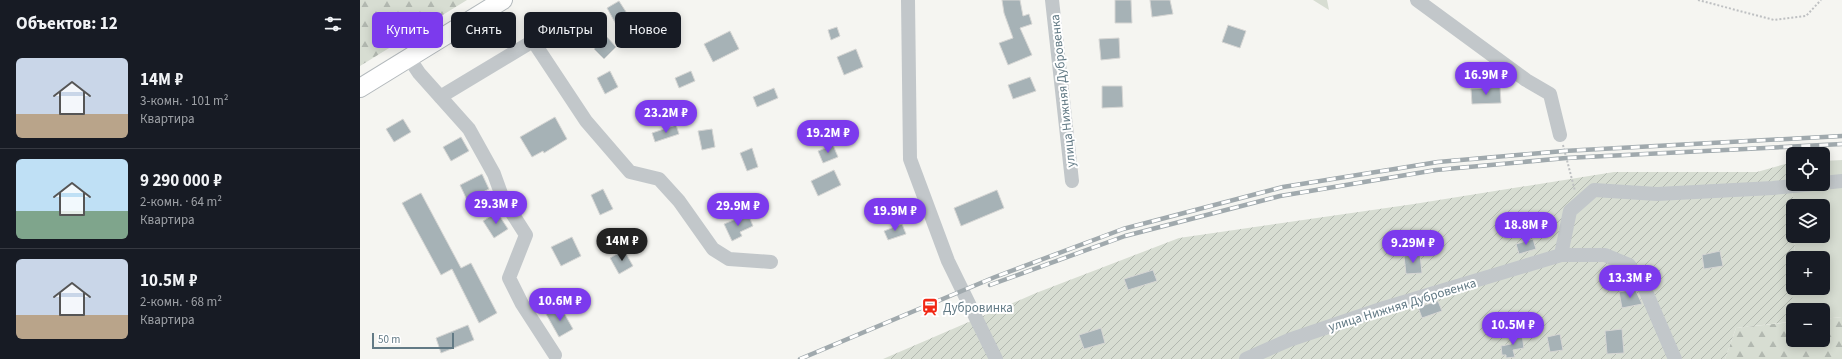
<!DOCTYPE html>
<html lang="ru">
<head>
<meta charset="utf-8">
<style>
	body { margin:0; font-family:"Source Sans 3",sans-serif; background:#242831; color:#f1f3f6; height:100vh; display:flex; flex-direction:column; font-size:15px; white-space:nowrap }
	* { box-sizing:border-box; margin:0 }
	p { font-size:13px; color:#9ea1a6 }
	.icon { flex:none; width:22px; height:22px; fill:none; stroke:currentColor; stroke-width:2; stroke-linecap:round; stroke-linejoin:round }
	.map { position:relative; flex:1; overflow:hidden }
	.sheet { display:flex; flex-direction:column; background:#171b24; width:360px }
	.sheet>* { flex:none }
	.hud { position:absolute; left:12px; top:12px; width:380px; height:36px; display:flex; gap:8px }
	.tools { position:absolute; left:1426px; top:147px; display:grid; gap:8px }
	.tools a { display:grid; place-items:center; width:44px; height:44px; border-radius:6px; background:#171b24; box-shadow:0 2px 10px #0003; font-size:20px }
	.scale { position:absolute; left:12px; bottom:10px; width:82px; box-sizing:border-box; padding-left:4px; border:2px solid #627a85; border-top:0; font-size:11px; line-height:14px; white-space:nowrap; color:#627a85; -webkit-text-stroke:3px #fff; paint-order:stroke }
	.price { position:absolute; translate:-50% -34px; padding:0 9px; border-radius:14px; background:#7c3aed; color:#fff; font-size:13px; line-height:26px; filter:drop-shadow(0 1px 2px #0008) }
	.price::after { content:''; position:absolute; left:50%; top:24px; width:12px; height:9px; margin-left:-6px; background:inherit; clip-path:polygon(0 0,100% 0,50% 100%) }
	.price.active { background:#222; color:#fff }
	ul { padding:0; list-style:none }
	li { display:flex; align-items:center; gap:12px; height:100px; padding:0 16px }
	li+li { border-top:1px solid #363941 }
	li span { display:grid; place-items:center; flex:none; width:112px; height:80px; border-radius:6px; color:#555 }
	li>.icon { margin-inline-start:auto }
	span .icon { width:48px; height:48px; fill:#fffc; stroke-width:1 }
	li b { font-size:17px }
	h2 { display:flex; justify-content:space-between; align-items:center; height:48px; padding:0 16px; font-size:17px }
	.tag { padding:0 14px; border-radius:6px; background:#171b24; box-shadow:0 2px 10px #0003; font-size:14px; line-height:36px }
	.tag.active { background:#7c3aed; color:#fff }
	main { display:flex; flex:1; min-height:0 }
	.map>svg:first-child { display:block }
	.grass { fill:#d7ddd2 }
	.forest { fill:url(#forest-firs) }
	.garden { fill:url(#garden-furrows) }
	.building { fill:#a6b2b6; stroke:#d6d6d4 }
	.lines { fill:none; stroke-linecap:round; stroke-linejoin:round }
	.major-casing { stroke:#b3b9bc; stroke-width:20 }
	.path { stroke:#bec0c2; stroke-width:2; stroke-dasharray:2 2; stroke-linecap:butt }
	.minor { stroke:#c2c7ca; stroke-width:14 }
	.major { stroke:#fff; stroke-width:18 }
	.rail-casing { stroke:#a0a9ad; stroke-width:4.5 }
	.rail { stroke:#fff; stroke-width:3; stroke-dasharray:9; stroke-linecap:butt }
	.labels { text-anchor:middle; stroke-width:4; stroke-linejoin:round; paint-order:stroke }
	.street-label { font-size:13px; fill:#627a85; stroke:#fff }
	.poi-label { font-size:13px; fill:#627a85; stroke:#fff; text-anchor:start }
</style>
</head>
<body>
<main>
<section class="sheet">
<h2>Объектов: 12<svg class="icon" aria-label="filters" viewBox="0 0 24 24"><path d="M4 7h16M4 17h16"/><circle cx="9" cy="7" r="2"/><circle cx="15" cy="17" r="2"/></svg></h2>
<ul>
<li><span style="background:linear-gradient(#c9d6e8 70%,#b9a48a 0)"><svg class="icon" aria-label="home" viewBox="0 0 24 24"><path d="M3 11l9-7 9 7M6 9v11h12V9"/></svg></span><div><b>14M ₽</b><p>3-комн. · 101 m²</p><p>Квартира</p></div></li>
<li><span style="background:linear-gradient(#bfe0f5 65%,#7fa58c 0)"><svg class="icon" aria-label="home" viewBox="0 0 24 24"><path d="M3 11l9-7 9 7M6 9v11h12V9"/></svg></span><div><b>9 290 000 ₽</b><p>2-комн. · 64 m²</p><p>Квартира</p></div></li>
<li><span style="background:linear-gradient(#c9d6e8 70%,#b9a48a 0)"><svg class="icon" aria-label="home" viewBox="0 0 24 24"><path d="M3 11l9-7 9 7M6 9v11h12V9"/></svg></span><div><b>10.5M ₽</b><p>2-комн. · 68 m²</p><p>Квартира</p></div></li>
</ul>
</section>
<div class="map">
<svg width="1482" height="359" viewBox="0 0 1482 359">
	<defs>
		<pattern id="forest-firs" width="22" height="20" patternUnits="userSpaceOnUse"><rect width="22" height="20" fill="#d7ddd2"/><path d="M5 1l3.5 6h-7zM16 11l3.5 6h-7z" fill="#b2b8b0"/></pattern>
		<pattern id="garden-furrows" width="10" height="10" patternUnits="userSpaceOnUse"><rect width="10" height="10" fill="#d7ddd2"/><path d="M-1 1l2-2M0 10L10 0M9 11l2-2" fill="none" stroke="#b2b8b0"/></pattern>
	</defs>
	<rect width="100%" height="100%" fill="#f5f5f1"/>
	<path class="grass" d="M 1482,160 L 1482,317 L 1463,319 L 1463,310 L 1433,310 L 1433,322 L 1429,322 L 1433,288 L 1463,288 L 1463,258 L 1434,258 L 1435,236 L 1463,236 L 1463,206 L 1434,206 L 1429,163 L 1433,163 L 1433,184 L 1463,184 L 1463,161 Z"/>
	<path class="forest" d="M 0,0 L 107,0 L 0,66 Z
		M 953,0 L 967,0 L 969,10 Z
		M 1482,317 L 1482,359 L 1365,359 L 1376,328 L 1433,322 L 1433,340 L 1463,340 L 1463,319 Z"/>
	<path class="garden" d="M 1429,163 L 1434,206 L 1433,236 L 1435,236 L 1432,305 L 1429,322 L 1376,328 L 1365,359 L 523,359 L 676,293 L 819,238 L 1054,204 L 1254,172 L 1397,172 Z"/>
	<path class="building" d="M 642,0 L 660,0 L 663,16 L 669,14 L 672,24 L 660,28 L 672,55 L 648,65 L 639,43 L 653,38 L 644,13 Z
		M 755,0 L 771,0 L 772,23 L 755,23 Z
		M 790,0 L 810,0 L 813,14 L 792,17 Z
		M 259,1 L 270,18 L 257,26 L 247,8 Z
		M 868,25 L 886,31 L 880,48 L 862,42 Z
		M 477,27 L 480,36 L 471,40 L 468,30 Z
		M 370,31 L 379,49 L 353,62 L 344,44 Z
		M 247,37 L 256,47 L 244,59 L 234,49 Z
		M 759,38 L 760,58 L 741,60 L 739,39 Z
		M 496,49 L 503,67 L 484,75 L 477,57 Z
		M 250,71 L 258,87 L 245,94 L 237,78 Z
		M 331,71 L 335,81 L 319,88 L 315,78 Z
		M 670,77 L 676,91 L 653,99 L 648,85 Z
		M 742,86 L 762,86 L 763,107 L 742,108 Z
		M 1140,87 L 1141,103 L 1112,104 L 1111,89 Z
		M 414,88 L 418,98 L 397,107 L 393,97 Z
		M 195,117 L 207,139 L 184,153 L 183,151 L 172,157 L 160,137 Z
		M 43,119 L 51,132 L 34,142 L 26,129 Z
		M 316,125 L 319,134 L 295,142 L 292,133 Z
		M 352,129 L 355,147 L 342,150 L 338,131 Z
		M 101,137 L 109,151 L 91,161 L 83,147 Z
		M 473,145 L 478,157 L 463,163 L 458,151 Z
		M 392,148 L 398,167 L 387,171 L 380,153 Z
		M 474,170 L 481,185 L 458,196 L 451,181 Z
		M 122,174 L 129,189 L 107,200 L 100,185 Z
		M 243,189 L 253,209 L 240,215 L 231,195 Z
		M 637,190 L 644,208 L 601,226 L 594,208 Z
		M 61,193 L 101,268 L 111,263 L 137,313 L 119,323 L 92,269 L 81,275 L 42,203 Z
		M 137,212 L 148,229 L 134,238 L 123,221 Z
		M 388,214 L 393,226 L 380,232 L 382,236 L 372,241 L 364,224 Z
		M 542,224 L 546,234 L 528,240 L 524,231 Z
		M 212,237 L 221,256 L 201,266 L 191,247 Z
		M 1173,239 L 1176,249 L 1159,254 L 1156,244 Z
		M 264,250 L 273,266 L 259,274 L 250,258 Z
		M 1360,251 L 1363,266 L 1344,269 L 1342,255 Z
		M 1060,254 L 1062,273 L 1046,274 L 1044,256 Z
		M 793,270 L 797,281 L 768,290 L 764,279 Z
		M 1275,289 L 1282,304 L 1262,308 L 1259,292 Z
		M 1078,301 L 1082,311 L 1062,318 L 1058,307 Z
		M 200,306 L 213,329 L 199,337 L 186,314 Z
		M 108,325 L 114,340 L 81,353 L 76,338 Z
		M 741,328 L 745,343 L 724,349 L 719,335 Z
		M 1262,329 L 1264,353 L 1247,354 L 1245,331 Z
		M 1200,334 L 1203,350 L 1190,352 L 1187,337 Z
		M 1162,335 L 1164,348 L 1153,350 L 1155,357 L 1146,358 L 1146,355 L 1142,355 L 1141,346 L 1151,344 L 1150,337 Z"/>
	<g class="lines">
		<g class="major-casing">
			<path id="major" d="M 0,88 L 143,0"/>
		</g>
		<path class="path" d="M 1338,0 L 1414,20 L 1446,16 L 1461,0
			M 1203,145 L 1215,191"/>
		<path class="minor" d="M 548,0 L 550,159 L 588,261 L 636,359
			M 692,0 L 712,181
			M 1057,0 L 1166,80 L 1190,94 L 1200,135
			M 49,58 L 59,73 L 109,129 L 134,174 L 143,199 L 166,235 L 149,278 L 162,304 L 195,355
			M 80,97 L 173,41 L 226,121 L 270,172 L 299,179 L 319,201 L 353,249 L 369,259 L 411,262
			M 1463,183 L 1482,181
			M 1201,255 L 1210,211 L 1234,190 L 1297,194 L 1413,188 L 1453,184
			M 886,359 L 929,340 L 1024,308 L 1201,255 L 1245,255 L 1269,265 L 1284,287 L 1315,359"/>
		<use href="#major" class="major"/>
		<g class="rail-casing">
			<path id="rail" d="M 630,285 L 765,236 L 920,196 L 1076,170 L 1206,158 L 1482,144
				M 440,359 L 635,277 L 763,229 L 923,187 L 1078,162 L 1204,151 L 1482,136"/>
		</g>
		<use href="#rail" class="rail"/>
	</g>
	<defs>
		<g id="station-bare" transform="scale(1.38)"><path d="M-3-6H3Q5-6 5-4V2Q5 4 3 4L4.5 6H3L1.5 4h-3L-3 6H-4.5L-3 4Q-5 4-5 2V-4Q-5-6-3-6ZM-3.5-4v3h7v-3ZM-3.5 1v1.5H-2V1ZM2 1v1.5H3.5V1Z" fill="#f12815" stroke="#fff" stroke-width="2.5" paint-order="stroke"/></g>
	</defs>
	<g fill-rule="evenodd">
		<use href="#station-bare" x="570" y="307"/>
	</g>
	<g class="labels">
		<g class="street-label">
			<text transform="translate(702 91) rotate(-96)" y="5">улица Нижняя Дубровенка</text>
			<text transform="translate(1042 304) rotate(-17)" y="5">улица Нижняя Дубровенка</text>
		</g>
		<g class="poi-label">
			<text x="583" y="312">Дубровинка</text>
		</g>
	</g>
</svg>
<div class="tools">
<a><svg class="icon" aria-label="locate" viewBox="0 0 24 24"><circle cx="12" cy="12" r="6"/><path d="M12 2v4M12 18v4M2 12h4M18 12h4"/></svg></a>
<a><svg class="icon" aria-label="layers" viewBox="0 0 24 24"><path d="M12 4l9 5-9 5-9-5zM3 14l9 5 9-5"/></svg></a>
<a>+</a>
<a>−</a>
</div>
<div class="scale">50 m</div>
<b class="price" style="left:1126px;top:96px">16.9M ₽</b>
<b class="price" style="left:306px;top:134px">23.2M ₽</b>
<b class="price" style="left:468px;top:154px">19.2M ₽</b>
<b class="price" style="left:136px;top:225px">29.3M ₽</b>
<b class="price" style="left:378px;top:227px">29.9M ₽</b>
<b class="price" style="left:535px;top:232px">19.9M ₽</b>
<b class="price" style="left:1166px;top:246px">18.8M ₽</b>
<b class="price active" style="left:262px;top:262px">14M ₽</b>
<b class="price" style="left:1053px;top:264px">9.29M ₽</b>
<b class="price" style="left:1270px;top:299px">13.3M ₽</b>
<b class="price" style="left:200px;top:322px">10.6M ₽</b>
<b class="price" style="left:1153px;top:346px">10.5M ₽</b>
<div class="hud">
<a class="tag active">Купить</a>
<a class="tag">Снять</a>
<a class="tag">Фильтры</a>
<a class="tag">Новое</a>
</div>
</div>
</main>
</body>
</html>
